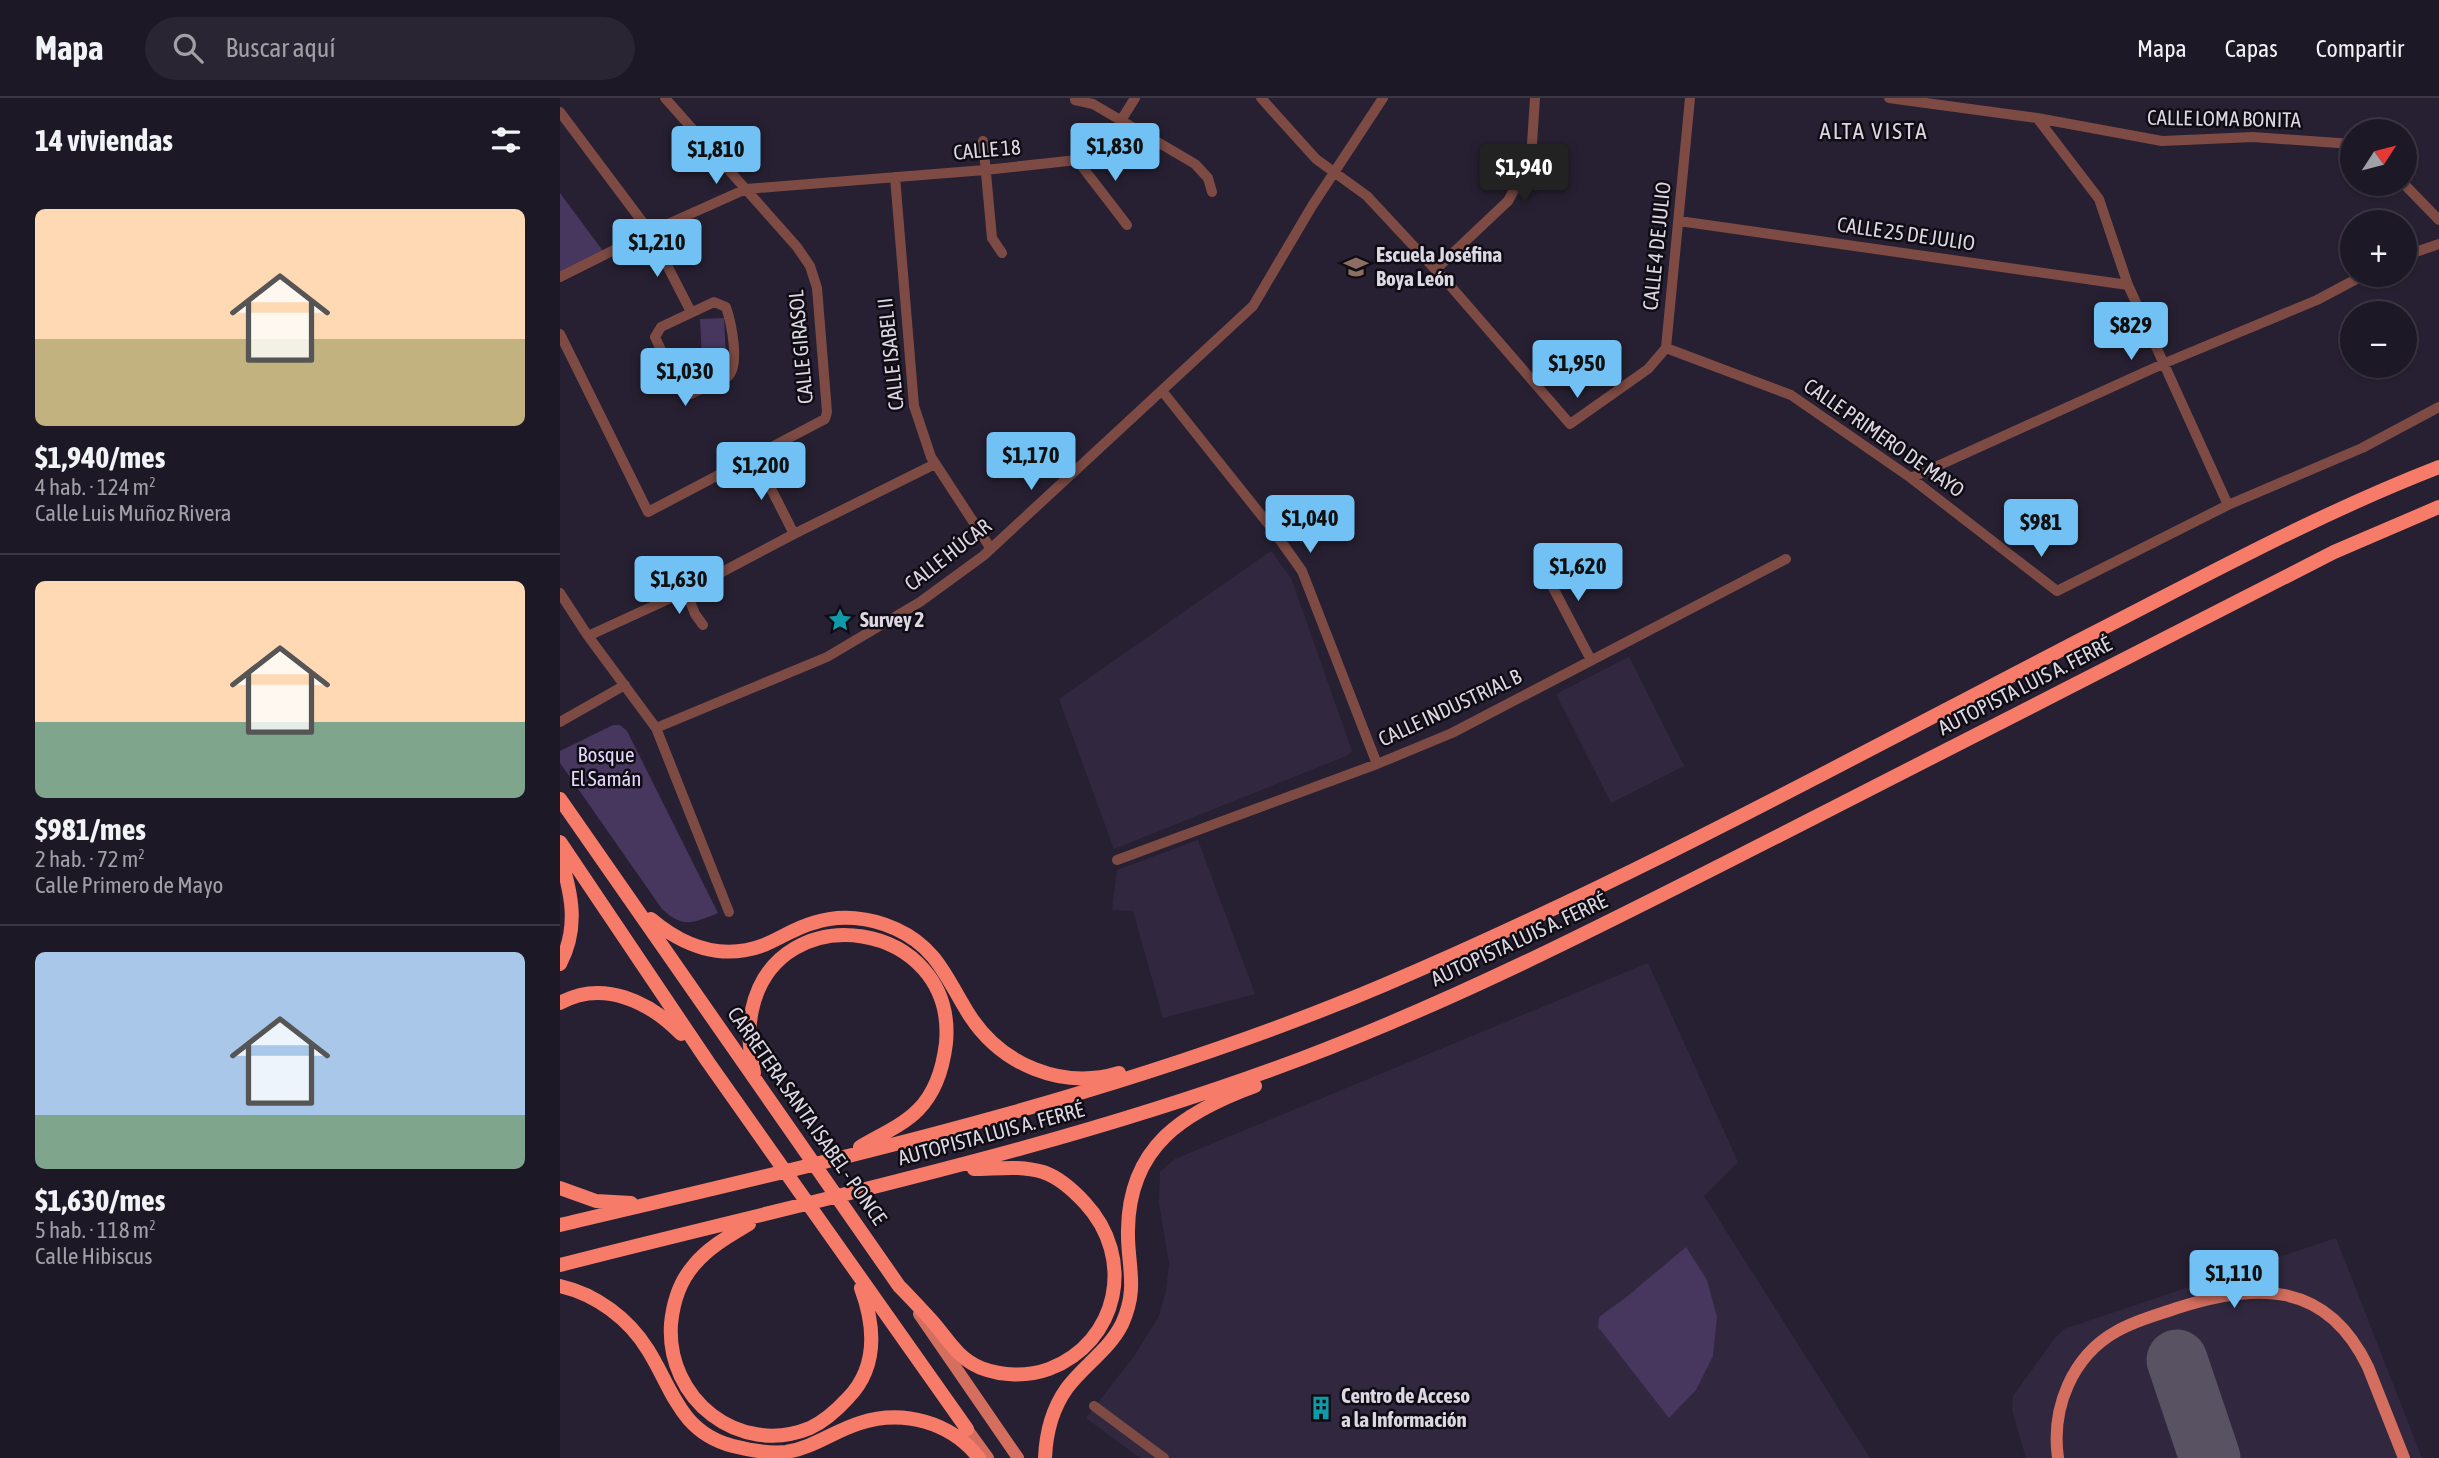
<!DOCTYPE html>
<html lang="es">
<head>
<meta charset="utf-8">
<style>
	body { margin:0; font-family:"Asap Condensed",sans-serif; background:#2a2532; color:#f1f3f6; height:100vh; display:flex; flex-direction:column; font-size:26px; white-space:nowrap }
	* { box-sizing:border-box; margin:0 }
	p { font-size:23px; color:#a0a0a7 }
	.icon { flex:none; width:38px; height:38px; fill:none; stroke:currentColor; stroke-width:2; stroke-linecap:round; stroke-linejoin:round }
	.map { position:relative; flex:1; overflow:hidden }
	.side { display:flex; flex-direction:column; background:#1d1826; width:560px }
	.side>* { flex:none }
	.needle { width:46px; rotate:54deg }
	.controls { position:absolute; left:1780px; top:21px; display:grid; gap:14px }
	.controls a { display:grid; place-items:center; width:77px; height:77px; border-radius:50%; background:#1d1826; box-shadow:0 2px 5px #0004,0 0 0 2px #3b3743; font-size:35px }
	.price { position:absolute; translate:-50% -60px; padding:0 16px; border-radius:7px; background:#71c1f5; color:#111; font-size:23px; line-height:46px; filter:drop-shadow(0 2px 4px #0008) }
	.price::after { content:''; position:absolute; left:50%; top:42px; width:21px; height:16px; margin-left:-10px; background:inherit; clip-path:polygon(0 0,100% 0,50% 100%) }
	.price.selected { background:#222; color:#fff }
	ul { padding:0; list-style:none }
	li { display:grid; align-content:center; gap:14px; height:371px; padding:0 35px }
	li+li { border-top:2px solid #3b3743 }
	li span { display:grid; place-items:center; height:217px; border-radius:10px; color:#555 }
	li>.icon { margin-inline-start:auto }
	span .icon { width:126px; height:126px; fill:#fffc; stroke-width:1 }
	li b { font-size:30px }
	h2 { display:flex; justify-content:space-between; align-items:center; height:84px; padding:0 35px; font-size:30px }
	header { display:flex; align-items:center; gap:42px; box-sizing:border-box; height:98px; padding:0 35px; background:#1d1826; border-bottom:2px solid #3b3743 }
	header strong { font-size:33px }
	nav { display:flex; gap:38px; margin-inline-start:auto; font-size:24px }
	.search { width:490px; height:63px; background:#2a2532; display:flex; align-items:center; gap:18px; box-sizing:border-box; padding:0 24px; border-radius:38px; color:#a0a0a7; font-size:26px }
	main { display:flex; flex:1; min-height:0 }
	.map>svg:first-child { display:block }
	.built { fill:#31283f }
	.green { fill:#47365d }
	.lines { fill:none; stroke-linecap:round; stroke-linejoin:round }
	.runway { stroke:#585262; stroke-width:61 }
	.minor { stroke:#7d4b43; stroke-width:10 }
	.major { stroke:#d46e5f; stroke-width:12 }
	.highway { stroke:#f67b69; stroke-width:14 }
	.labels { text-anchor:middle; stroke-width:5; stroke-linejoin:round; paint-order:stroke }
	.street-label { font-size:21px; fill:#dbd7e3; stroke:#0f0c13 }
	.poi-label { font-size:21px; font-weight:bold; fill:#dbd7e3; stroke:#0f0c13; text-anchor:start }
	.park-label { font-size:21px; fill:#e5d7fb; stroke:#0f0c13 }
	.neighbourhood-label { font-size:23px; letter-spacing:2px; fill:#dbd7e3; stroke:#0f0c13 }
</style>
</head>
<body>
<header>
<strong>Mapa</strong>
<div class="search"><svg class="icon" aria-label="search" viewBox="0 0 24 24"><circle cx="10" cy="10" r="6"/><path d="M15 15l6 6"/></svg>Buscar aquí</div>
<nav><a>Mapa</a><a>Capas</a><a>Compartir</a></nav>
</header>
<main>
<section class="side">
<h2>14 viviendas<svg class="icon" aria-label="filters" viewBox="0 0 24 24"><path d="M4 7h16M4 17h16"/><circle cx="9" cy="7" r="2"/><circle cx="15" cy="17" r="2"/></svg></h2>
<ul>
<li><span style="background:linear-gradient(#ffd9b3 60%,#c2b280 0)"><svg class="icon" aria-label="home" viewBox="0 0 24 24"><path d="M3 11l9-7 9 7M6 9v11h12V9"/></svg></span><div><b>$1,940/mes</b><p>4 hab. · 124 m²</p><p>Calle Luis Muñoz Rivera</p></div></li>
<li><span style="background:linear-gradient(#ffd9b3 65%,#7fa58c 0)"><svg class="icon" aria-label="home" viewBox="0 0 24 24"><path d="M3 11l9-7 9 7M6 9v11h12V9"/></svg></span><div><b>$981/mes</b><p>2 hab. · 72 m²</p><p>Calle Primero de Mayo</p></div></li>
<li><span style="background:linear-gradient(#a9c7e8 75%,#7fa58c 0)"><svg class="icon" aria-label="home" viewBox="0 0 24 24"><path d="M3 11l9-7 9 7M6 9v11h12V9"/></svg></span><div><b>$1,630/mes</b><p>5 hab. · 118 m²</p><p>Calle Hibiscus</p></div></li>
</ul>
</section>
<div class="map">
<svg width="1879" height="1360" viewBox="0 0 1879 1360">
	<rect width="100%" height="100%" fill="#272032"/>
	<path class="built" d="M 711,453 L 731,480 L 792,653 L 786,658 L 554,751 L 499,601 Z
		M 1069,559 L 1124,668 L 1051,705 L 996,596 Z
		M 638,742 L 695,896 L 603,920 L 573,813 L 552,812 L 557,772 Z
		M 1088,865 L 1178,1064 L 1144,1098 L 1310,1360 L 580,1360 L 526,1320 L 575,1257 L 599,1218 L 606,1193 L 609,1165 L 599,1105 L 600,1074 L 615,1061 Z
		M 1776,1140 L 1862,1360 L 1466,1360 L 1452,1312 L 1453,1298 L 1495,1240 L 1504,1231 Z"/>
	<path class="green" d="M 0,95 L 43,153 L 0,175 Z
		M 164,220 L 166,261 L 142,262 L 140,221 Z
		M 53,627 L 60,627 L 67,633 L 158,815 C 132,825 124,831 102,811 L 0,665 L 0,653 Z
		M 1126,1149 L 1147,1182 L 1157,1219 L 1153,1258 L 1136,1292 L 1109,1320 L 1038,1229 L 1039,1219 L 1064,1201 Z"/>
	<g class="lines">
		<path class="runway" d="M 1617,1262 L 1650,1360"/>
		<path class="minor" d="M 701,0 L 756,61 L 807,98 L 887,184 L 1010,326 L 1088,271 L 1106,250 L 1130,0
			M 1329,0 L 1477,20 L 1602,43 L 1693,39 L 1792,46
			M 515,2 L 533,6 L 635,66 L 648,80 L 652,94
			M 0,14 L 90,134 L 131,214
			M 1477,20 L 1539,101 L 1568,187 L 1668,407
			M 423,43 L 432,140 L 442,155
			M 517,62 L 567,127
			M 335,79 L 354,308 L 371,359 L 431,451
			M 1844,86 L 1879,122
			M 1119,123 L 1568,187
			M 1844,158 L 1879,146
			M 876,171 L 948,103 L 971,61 L 975,0
			M 0,179 L 90,134 L 186,91 L 425,72 L 517,62 L 536,56 L 545,48 L 575,0
			M 154,204 L 166,209 C 171,224 181,269 167,279 C 157,286 142,290 131,296 L 118,289 L 95,239 L 101,229 Z
			M 0,236 L 88,414 L 265,321 L 267,314 L 257,190 L 250,168 L 237,149 L 105,0
			M 1106,250 L 1231,297 L 1351,380 L 1497,493 L 1668,407 L 1802,350 L 1879,309
			M 603,294 L 713,432 L 742,473 L 817,666
			M 195,359 L 234,436
			M 1351,380 L 1605,265 L 1757,202 L 1804,177
			M 979,463 L 1031,562
			M 126,493 L 135,516 L 143,527
			M 0,495 L 28,538 L 96,630 L 169,814
			M 28,538 L 126,493 L 234,436 L 375,366
			M 0,624 L 65,587
			M 96,630 L 267,559 L 360,504 L 423,458 L 693,208 L 752,108 L 823,0
			M 557,762 L 817,666 L 892,635 L 1226,461
			M 534,1308 L 604,1360"/>
		<path class="major" d="M 359,1216 L 458,1360
			M 407,1331 L 428,1360
			M 1498,1360 C 1491,1310 1512,1258 1557,1233 C 1576,1222 1597,1217 1617,1210 C 1697,1184 1767,1183 1808,1269 L 1844,1360"/>
		<path class="highway" d="M 0,701 L 339,1188 C 350,1199 361,1211 372,1223 C 388,1241 397,1260 421,1270 C 442,1278 467,1279 489,1271 C 559,1244 576,1160 525,1105 C 514,1093 498,1079 483,1074 C 460,1067 436,1071 414,1071
			M 0,744 L 148,964 L 407,1331
			M 0,758 C 12,796 19,830 0,866
			M 91,821 C 123,848 162,863 204,847 C 221,840 235,830 253,825 C 280,816 310,819 336,831 C 378,850 387,882 410,918 C 442,967 502,992 559,975
			M 0,905 C 43,881 90,904 121,936
			M 194,975 C 190,953 187,933 192,912 C 217,795 397,822 386,945 C 383,970 376,994 358,1012 C 342,1028 320,1037 300,1049
			M 0,1090 L 36,1103 L 71,1105
			M 189,1126 C 169,1138 149,1149 134,1167 C 120,1183 113,1205 111,1226 C 106,1301 179,1359 250,1330 C 265,1323 277,1312 288,1300 C 318,1269 315,1228 301,1190
			M 0,1127 C 278,1061 560,999 824,887 C 1062,786 1290,661 1520,542 C 1638,482 1755,417 1879,369
			M 0,1167 C 249,1103 502,1051 743,960 C 909,897 1066,815 1224,735 C 1407,641 1591,548 1774,454 L 1879,409
			M 0,1188 C 36,1196 69,1221 88,1252 C 113,1292 120,1334 173,1348 C 189,1352 208,1356 226,1354 C 253,1350 274,1333 300,1325 C 343,1311 391,1324 419,1360
			M 485,1360 C 486,1335 492,1311 507,1290 C 524,1267 549,1252 562,1226 C 579,1189 567,1167 568,1132 C 569,1048 624,1014 695,988"/>
	</g>
	<defs>
		<g id="school-bare" transform="scale(1.89)"><path d="M0-5L7-2L0 1L-7-2ZM-4 1L0 2.5L4 1V4Q0 6-4 4Z" fill="#8d6e63" stroke="#0f0c13" stroke-width="2.5" paint-order="stroke"/></g>
		<g id="sight-bare" transform="scale(1.89)"><path d="M0-6L1.8-2.2L6-1.7L2.9 1.2L3.7 5.4L0 3.3L-3.7 5.4L-2.9 1.2L-6-1.7L-1.8-2.2Z" fill="#0f9aa8" stroke="#0f0c13" stroke-width="2.5" paint-order="stroke"/></g>
		<g id="building-bare" transform="scale(1.89)"><path d="M-4-6H4V6H1V3H-1V6H-4ZM-2.5-4.3h1.7v1.8h-1.7ZM.8-4.3h1.7v1.8H.8ZM-2.5-1h1.7V.8h-1.7ZM.8-1h1.7V.8H.8Z" fill="#0f9aa8" stroke="#0f0c13" stroke-width="2.5" paint-order="stroke"/></g>
	</defs>
	<g fill-rule="evenodd">
		<use href="#school-bare" x="796" y="169"/>
		<use href="#sight-bare" x="280" y="522"/>
		<use href="#building-bare" x="761" y="1310"/>
	</g>
	<g class="labels">
		<g class="street-label">
			<text transform="translate(1664 21) rotate(1)" y="7">CALLE LOMA BONITA</text>
			<text transform="translate(427 52) rotate(-5)" y="7">CALLE 18</text>
			<text transform="translate(1346 136) rotate(8)" y="7">CALLE 25 DE JULIO</text>
			<text transform="translate(1097 148) rotate(-84)" y="7">CALLE 4 DE JULIO</text>
			<text transform="translate(241 249) rotate(-95)" y="7">CALLE GIRASOL</text>
			<text transform="translate(331 256) rotate(-96)" y="7">CALLE ISABEL II</text>
			<text transform="translate(1324 340) rotate(35)" y="7">CALLE PRIMERO DE MAYO</text>
			<text transform="translate(388 457) rotate(-38)" y="7">CALLE HÚCAR</text>
			<text transform="translate(1465 588) rotate(-27)" y="7">AUTOPISTA LUIS A. FERRÉ</text>
			<text transform="translate(890 610) rotate(-25)" y="7">CALLE INDUSTRIAL B</text>
			<text transform="translate(959 842) rotate(-25)" y="7">AUTOPISTA LUIS A. FERRÉ</text>
			<text transform="translate(247 1018) rotate(55)" y="7">CARRETERA SANTA ISABEL - PONCE</text>
			<text transform="translate(431 1036) rotate(-15)" y="7">AUTOPISTA LUIS A. FERRÉ</text>
		</g>
		<g class="poi-label">
			<text x="816" y="164">Escuela Joséfina<tspan x="816" dy="24">Boya León</tspan></text>
			<text x="300" y="529">Survey 2</text>
			<text x="781" y="1305">Centro de Acceso<tspan x="781" dy="24">a la Información</tspan></text>
		</g>
		<g class="park-label">
			<text x="46" y="664">Bosque<tspan x="46" dy="24">El Samán</tspan></text>
		</g>
		<g class="neighbourhood-label">
			<text x="1314" y="41">ALTA VISTA</text>
		</g>
	</g>
</svg>
<div class="controls">
<a><svg class="needle" viewBox="-14 -14 28 28"><path d="M0-13l5 13h-10z" fill="#e53935"/><path d="M0 13l5-13h-10z" fill="#a0a0a7"/></svg></a>
<a>+</a>
<a>−</a>
</div>
<b class="price" style="left:555px;top:85px">$1,830</b>
<b class="price" style="left:156px;top:88px">$1,810</b>
<b class="price selected" style="left:964px;top:106px">$1,940</b>
<b class="price" style="left:97px;top:181px">$1,210</b>
<b class="price" style="left:1571px;top:264px">$829</b>
<b class="price" style="left:1017px;top:302px">$1,950</b>
<b class="price" style="left:125px;top:310px">$1,030</b>
<b class="price" style="left:471px;top:394px">$1,170</b>
<b class="price" style="left:201px;top:404px">$1,200</b>
<b class="price" style="left:750px;top:457px">$1,040</b>
<b class="price" style="left:1481px;top:461px">$981</b>
<b class="price" style="left:1018px;top:505px">$1,620</b>
<b class="price" style="left:119px;top:518px">$1,630</b>
<b class="price" style="left:1674px;top:1212px">$1,110</b>
</div>
</main>
</body>
</html>
